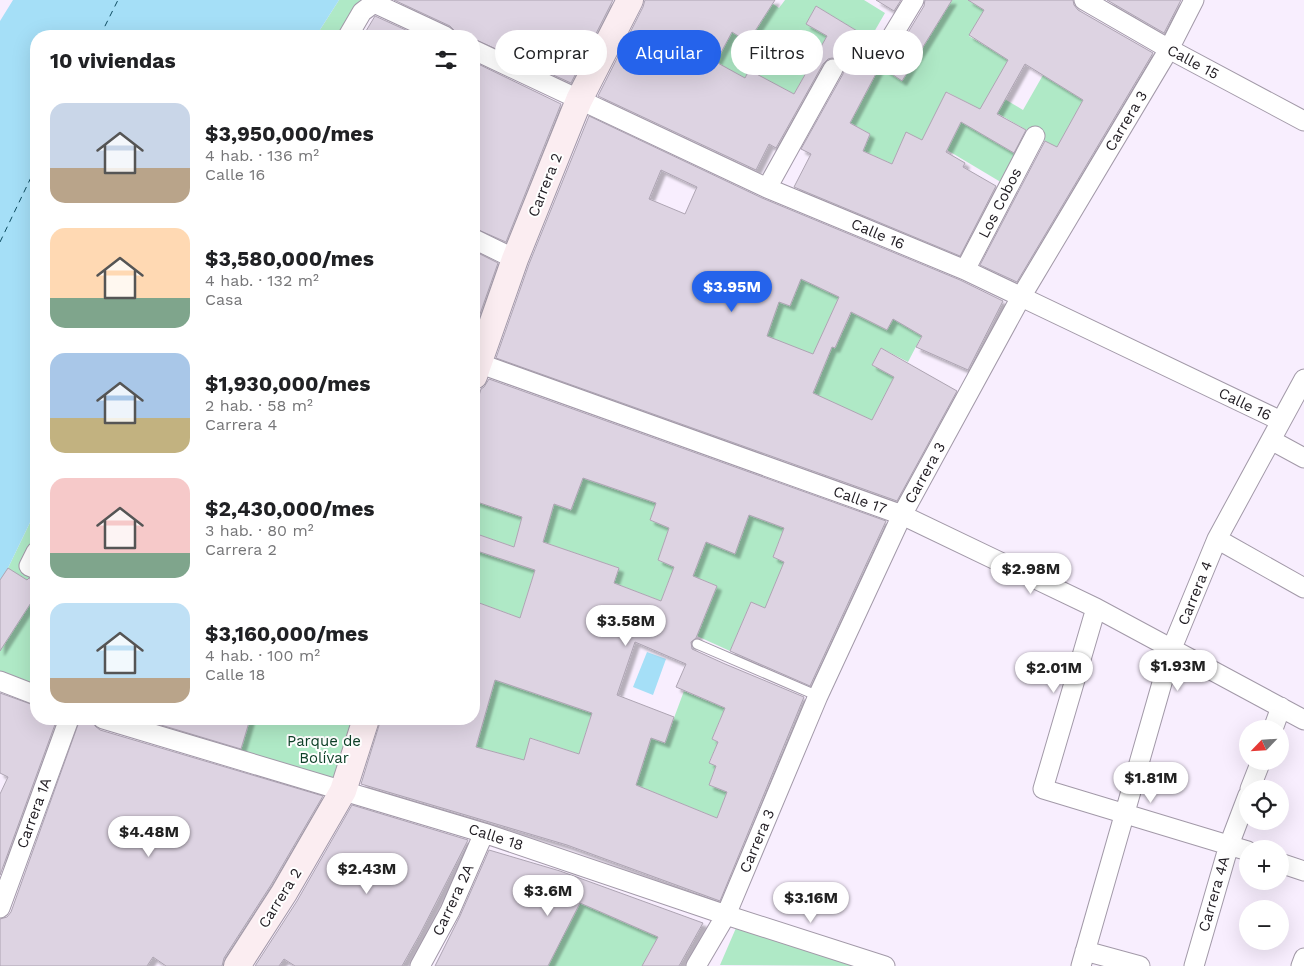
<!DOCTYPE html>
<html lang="es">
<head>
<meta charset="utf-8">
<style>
	body { margin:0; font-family:"Work Sans",sans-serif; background:#f2f2f2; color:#202124; height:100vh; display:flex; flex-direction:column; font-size:19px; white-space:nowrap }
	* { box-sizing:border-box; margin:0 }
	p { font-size:16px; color:#757577 }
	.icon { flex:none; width:28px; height:28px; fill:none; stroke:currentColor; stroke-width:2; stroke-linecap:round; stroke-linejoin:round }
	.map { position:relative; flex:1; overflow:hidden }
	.drawer { position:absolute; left:30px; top:30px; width:450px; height:695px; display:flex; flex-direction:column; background:#fff; border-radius:20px; box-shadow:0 5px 20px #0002 }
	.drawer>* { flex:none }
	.guide { position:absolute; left:495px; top:30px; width:475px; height:45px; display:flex; gap:10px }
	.needle { width:32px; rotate:245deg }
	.tools { position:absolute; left:1239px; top:720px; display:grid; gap:10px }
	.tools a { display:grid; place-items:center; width:50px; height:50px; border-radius:50%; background:#fff; box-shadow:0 5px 20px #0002; font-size:25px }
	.price { position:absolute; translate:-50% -42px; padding:0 11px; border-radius:18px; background:#fff; color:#222; font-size:16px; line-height:32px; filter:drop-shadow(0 1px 2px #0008) }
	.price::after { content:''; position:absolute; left:50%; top:30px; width:15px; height:11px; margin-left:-8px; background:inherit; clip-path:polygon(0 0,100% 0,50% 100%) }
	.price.current { background:#2563eb; color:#fff }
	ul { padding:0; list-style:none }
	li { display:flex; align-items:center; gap:15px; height:125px; padding:0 20px }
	li span { display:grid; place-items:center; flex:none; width:140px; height:100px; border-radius:15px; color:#555 }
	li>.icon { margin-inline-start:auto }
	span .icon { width:60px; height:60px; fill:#fffc; stroke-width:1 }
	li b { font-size:21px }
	h2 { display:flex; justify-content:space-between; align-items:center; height:60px; padding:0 20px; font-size:21px }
	.tag { padding:0 18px; border-radius:22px; background:#fff; box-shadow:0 5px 20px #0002; font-size:18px; line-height:45px }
	.tag.current { background:#2563eb; color:#fff }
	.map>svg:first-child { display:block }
	.green { fill:#afe9c6 }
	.water { fill:#a5dff7 }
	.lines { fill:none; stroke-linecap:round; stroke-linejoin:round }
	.ferry { stroke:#0d4c61; stroke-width:1; stroke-dasharray:6 5; stroke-linecap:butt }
	.building { fill:#ddd3e2; stroke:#ada4b2; fill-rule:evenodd; filter:url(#shadow) }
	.lane-casing { stroke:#a299a8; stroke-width:11 }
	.street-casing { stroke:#a299a8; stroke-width:21 }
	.secondary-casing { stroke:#a299a8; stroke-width:28 }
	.lane { stroke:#fff; stroke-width:9 }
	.street { stroke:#fff; stroke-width:19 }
	.secondary { stroke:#fbedf1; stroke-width:26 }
	.labels { text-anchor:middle; stroke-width:4; stroke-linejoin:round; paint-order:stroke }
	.street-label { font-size:15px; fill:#201c22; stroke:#fff }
	.park-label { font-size:15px; fill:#0e4128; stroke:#fff }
</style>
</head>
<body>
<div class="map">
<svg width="1304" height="966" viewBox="0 0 1304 966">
	<defs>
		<filter id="shadow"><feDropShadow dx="4.5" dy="4.5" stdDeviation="1" flood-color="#0004"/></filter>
	</defs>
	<rect width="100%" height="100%" fill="#f8eefe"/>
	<path class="green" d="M 339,0 L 376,0 L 348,36 L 316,36 Z
		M 785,0 L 864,0 L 885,13 L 870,39 L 816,6 L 806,24 L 827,36 L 794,94 L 749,70 L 745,78 L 716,62 L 732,32 L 748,42 L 760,24 L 769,1 L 779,8 Z
		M 952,0 L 968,0 L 984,10 L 969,36 L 987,47 L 997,31 L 1017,44 L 991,91 L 1023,110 L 1043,75 L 1083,100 L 1057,148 L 985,106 L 974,129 L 1019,156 L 1004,184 L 947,150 L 970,104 L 947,92 L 925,135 L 926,142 L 906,133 L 892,164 L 863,151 L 870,134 L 850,123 L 875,76 L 863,55 L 902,81 Z
		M 806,266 L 818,287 L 839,297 L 814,354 L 780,350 L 730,313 L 769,329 L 774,316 L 762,311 L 767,297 L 790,306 Z
		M 856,303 L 870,321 L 887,330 L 893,319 L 922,335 L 908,362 L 881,348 L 872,365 L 894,377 L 872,420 L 813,394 L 832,347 L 835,348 Z
		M 583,478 L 656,503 L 650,520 L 669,528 L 658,560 L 674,567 L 661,601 L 614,583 L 619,568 L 543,542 L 554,504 L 571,510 Z
		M 477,502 L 522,517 L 514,547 L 474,533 L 474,511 Z
		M 36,510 L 36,695 L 0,680 L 0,580 L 8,568 Z
		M 749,515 L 784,528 L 773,557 L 795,567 L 765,608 L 751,602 L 730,651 L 697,636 L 717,586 L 693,576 L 706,542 L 735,553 Z
		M 474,550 L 535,570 L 520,618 L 474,601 Z
		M 495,680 L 592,713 L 579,754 L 531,738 L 524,760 L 476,747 Z
		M 684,691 L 725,708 L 712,739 L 718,742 L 709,762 L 716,766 L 709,785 L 727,792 L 717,818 L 636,785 L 651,738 L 665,742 Z
		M 250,719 L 350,719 L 365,723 L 344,787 L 239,755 Z
		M 580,903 L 658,937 L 642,966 L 548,966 Z
		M 748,927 L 860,966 L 720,965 L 736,928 Z"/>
	<path class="water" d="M 13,0 L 339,0 L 316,36 L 36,36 L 36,510 L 8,568 L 0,580 L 0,21 Z
		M 647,652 L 666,659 L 653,695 L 633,687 Z"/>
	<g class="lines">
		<path class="ferry" d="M 100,36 L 118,0
			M 0,242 L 36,167"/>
	</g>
	<path class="building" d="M 394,0 L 613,0 L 571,83 L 474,39 L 474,36 L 456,36 L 454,30 L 450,26 Z
		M 645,0 L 775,0 L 748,42 L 732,32 L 716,62 L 745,78 L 749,70 L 794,94 L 827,36 L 806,24 L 816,6 L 872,40 L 875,35 L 880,38 L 881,43 L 885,47 L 891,49 L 897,48 L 901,44 L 924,6 L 925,0 L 952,0 L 902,81 L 880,66 L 850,123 L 870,134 L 863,151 L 892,164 L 906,132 L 922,140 L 946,92 L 980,109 L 1008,60 L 969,35 L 984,10 L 968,0 L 1073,0 L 1074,5 L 1078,10 L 1153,53 L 1017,282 L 980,265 L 1045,141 L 1057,147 L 1083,100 L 1025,64 L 997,114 L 1026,130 L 1014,153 L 961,122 L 946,152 L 965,163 L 963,167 L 996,186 L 960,256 L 794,187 L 811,154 L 801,149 L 843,74 L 844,68 L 843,64 L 838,59 L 832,58 L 828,59 L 823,64 L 776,148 L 769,144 L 756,170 L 598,96 L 643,7 Z
		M 876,0 L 901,0 L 894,11 Z
		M 1107,0 L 1181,0 L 1164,33 Z
		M 375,16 L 419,36 L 363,36 Z
		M 474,62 L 561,104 L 506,242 L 474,228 Z
		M 589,116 L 762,198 L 960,280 L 1003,301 L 968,370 L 916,347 L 922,336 L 893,319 L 887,330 L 851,312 L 835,348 L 832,347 L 813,393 L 872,420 L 894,377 L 872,365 L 881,348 L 957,391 L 897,501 L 496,358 L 529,264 ZM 661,170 L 697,187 L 685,214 L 649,199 ZM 801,279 L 839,297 L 813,354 L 767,336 L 779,302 L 790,306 Z
		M 474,251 L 498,263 L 474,331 Z
		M 489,379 L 886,521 L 810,686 L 730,651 L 751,602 L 765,608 L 784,562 L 773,557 L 784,528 L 749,515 L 735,554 L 706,542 L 693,576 L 717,586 L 696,638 L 691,642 L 692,649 L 725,664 L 804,697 L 720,901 L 567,845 L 361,784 L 381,719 L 474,719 L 474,601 L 520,618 L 535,570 L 474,550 L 474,533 L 514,547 L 522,517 L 474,501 L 474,412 L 481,389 L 484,387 ZM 583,478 L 656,503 L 650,520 L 669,528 L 658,560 L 674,567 L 661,601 L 614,583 L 619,568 L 543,542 L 554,504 L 571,510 ZM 635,642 L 686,664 L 676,687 L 725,708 L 712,739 L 718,742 L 709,763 L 716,766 L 709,785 L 727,792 L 717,818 L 636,785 L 651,738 L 665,743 L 674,717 L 617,695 ZM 495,680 L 592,713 L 579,754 L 530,738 L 524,760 L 476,747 Z
		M 8,568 L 27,580 L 29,578 L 36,580 L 36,595 L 0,651 L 0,580 Z
		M 0,693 L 36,706 L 36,719 L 57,719 L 0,875 L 0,794 L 8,777 L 0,773 Z
		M 80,719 L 92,719 L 95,726 L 100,730 L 323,796 L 271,885 L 224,958 L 222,966 L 166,966 L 153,957 L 147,966 L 0,966 L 0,919 L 7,917 L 11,912 Z
		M 141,719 L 250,719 L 241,749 Z
		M 352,805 L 468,840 L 420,934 L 402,966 L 295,966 L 284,959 L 279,966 L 255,966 L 297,901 Z
		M 489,850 L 560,871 L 703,923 L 679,966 L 642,966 L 658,937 L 580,903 L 548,966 L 435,966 L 460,916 Z"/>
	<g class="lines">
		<g class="lane-casing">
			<path id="lane" d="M 697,644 L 818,696"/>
		</g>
		<g class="street-casing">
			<path id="street" d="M 1084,0 L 1169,49 L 1304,121
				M 374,3 L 445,36
				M 348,36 L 362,12 L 374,3 L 376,0
				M 891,38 L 914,0
				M 474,50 L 767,188 L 965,270 L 1281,421
				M 767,188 L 833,69
				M 474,239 L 515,259
				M 965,270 L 1035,136
				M 478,363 L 902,515 L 1096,608 L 1304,720
				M 1271,440 L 1304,458
				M 1217,539 L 1304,588
				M 36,552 L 29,566 L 36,569
				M 1096,608 L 1043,789 L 1248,851
				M 0,681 L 36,695
				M 103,719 L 484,833 L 726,915 L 885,966
				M 1273,729 L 1281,707
				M 1250,789 L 1261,761
				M 1280,863 L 1304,871
				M 0,908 L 69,719
				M 1085,951 L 1140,966
				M 420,966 L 450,911 L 484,833
				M 696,966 L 726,915 L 818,696 L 902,515 L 1021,297 L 1169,49 L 1194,0
				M 1081,966 L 1172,648 L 1217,539 L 1304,379
				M 1194,966 L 1229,845 L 1248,795
				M 1301,966 L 1304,958"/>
		</g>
		<g class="secondary-casing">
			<path id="secondary" d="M 474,376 L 515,259 L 579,100 L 630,0
				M 237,966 L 284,893 L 343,791 L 366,719"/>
		</g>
		<use href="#lane" class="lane"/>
		<use href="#street" class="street"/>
		<use href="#secondary" class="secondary"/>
	</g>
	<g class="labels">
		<g class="street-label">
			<text transform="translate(1193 62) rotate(28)" y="5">Calle 15</text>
			<text transform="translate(1126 121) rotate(-59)" y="5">Carrera 3</text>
			<text transform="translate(545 185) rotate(-68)" y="5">Carrera 2</text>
			<text transform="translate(1000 203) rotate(-63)" y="5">Los Cobos</text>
			<text transform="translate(878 234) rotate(23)" y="5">Calle 16</text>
			<text transform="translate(1245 404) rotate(26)" y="5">Calle 16</text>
			<text transform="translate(925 473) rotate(-61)" y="5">Carrera 3</text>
			<text transform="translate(860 500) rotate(20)" y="5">Calle 17</text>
			<text transform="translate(1195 593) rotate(-68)" y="5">Carrera 4</text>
			<text transform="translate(34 813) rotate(-70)" y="5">Carrera 1A</text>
			<text transform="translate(496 837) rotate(18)" y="5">Calle 18</text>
			<text transform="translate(757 841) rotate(-67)" y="5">Carrera 3</text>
			<text transform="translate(1214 894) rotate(-74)" y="5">Carrera 4A</text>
			<text transform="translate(280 898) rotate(-58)" y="5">Carrera 2</text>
			<text transform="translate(453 900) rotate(-65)" y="5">Carrera 2A</text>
		</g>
		<g class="park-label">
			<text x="324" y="746">Parque de<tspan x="324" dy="17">Bolívar</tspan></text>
		</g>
	</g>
</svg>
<div class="tools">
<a><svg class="needle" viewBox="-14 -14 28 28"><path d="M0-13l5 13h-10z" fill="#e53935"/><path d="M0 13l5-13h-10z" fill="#757577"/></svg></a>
<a><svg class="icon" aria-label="locate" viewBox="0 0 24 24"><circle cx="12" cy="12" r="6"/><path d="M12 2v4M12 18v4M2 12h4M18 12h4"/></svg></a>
<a>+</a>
<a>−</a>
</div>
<b class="price current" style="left:732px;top:313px">$3.95M</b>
<b class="price" style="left:1031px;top:595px">$2.98M</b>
<b class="price" style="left:626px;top:647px">$3.58M</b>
<b class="price" style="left:1178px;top:692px">$1.93M</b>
<b class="price" style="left:1054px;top:694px">$2.01M</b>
<b class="price" style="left:1151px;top:804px">$1.81M</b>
<b class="price" style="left:149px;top:858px">$4.48M</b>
<b class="price" style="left:367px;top:895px">$2.43M</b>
<b class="price" style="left:548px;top:917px">$3.6M</b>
<b class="price" style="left:811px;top:924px">$3.16M</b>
<div class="guide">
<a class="tag">Comprar</a>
<a class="tag current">Alquilar</a>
<a class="tag">Filtros</a>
<a class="tag">Nuevo</a>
</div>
<section class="drawer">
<h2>10 viviendas<svg class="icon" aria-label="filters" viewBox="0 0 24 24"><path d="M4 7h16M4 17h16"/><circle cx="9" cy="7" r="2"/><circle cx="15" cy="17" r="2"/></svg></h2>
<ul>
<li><span style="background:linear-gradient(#c9d6e8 65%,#b9a48a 0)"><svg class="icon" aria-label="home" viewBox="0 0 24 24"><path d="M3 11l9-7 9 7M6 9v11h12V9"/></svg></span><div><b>$3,950,000/mes</b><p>4 hab. · 136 m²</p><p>Calle 16</p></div></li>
<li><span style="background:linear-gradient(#ffd9b3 70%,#7fa58c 0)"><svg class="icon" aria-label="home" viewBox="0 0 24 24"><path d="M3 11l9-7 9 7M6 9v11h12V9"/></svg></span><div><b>$3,580,000/mes</b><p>4 hab. · 132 m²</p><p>Casa</p></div></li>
<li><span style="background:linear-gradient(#a9c7e8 65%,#c2b280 0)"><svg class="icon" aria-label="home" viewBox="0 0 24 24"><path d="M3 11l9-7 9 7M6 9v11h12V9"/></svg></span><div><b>$1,930,000/mes</b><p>2 hab. · 58 m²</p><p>Carrera 4</p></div></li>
<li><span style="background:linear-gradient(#f6c9c9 75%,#7fa58c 0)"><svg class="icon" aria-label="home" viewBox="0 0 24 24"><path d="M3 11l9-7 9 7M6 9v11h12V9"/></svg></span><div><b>$2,430,000/mes</b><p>3 hab. · 80 m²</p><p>Carrera 2</p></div></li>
<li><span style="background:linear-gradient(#bfe0f5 75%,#b9a48a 0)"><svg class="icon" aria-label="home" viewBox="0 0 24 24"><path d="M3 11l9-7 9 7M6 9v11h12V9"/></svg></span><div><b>$3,160,000/mes</b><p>4 hab. · 100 m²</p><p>Calle 18</p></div></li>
</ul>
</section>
</div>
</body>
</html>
